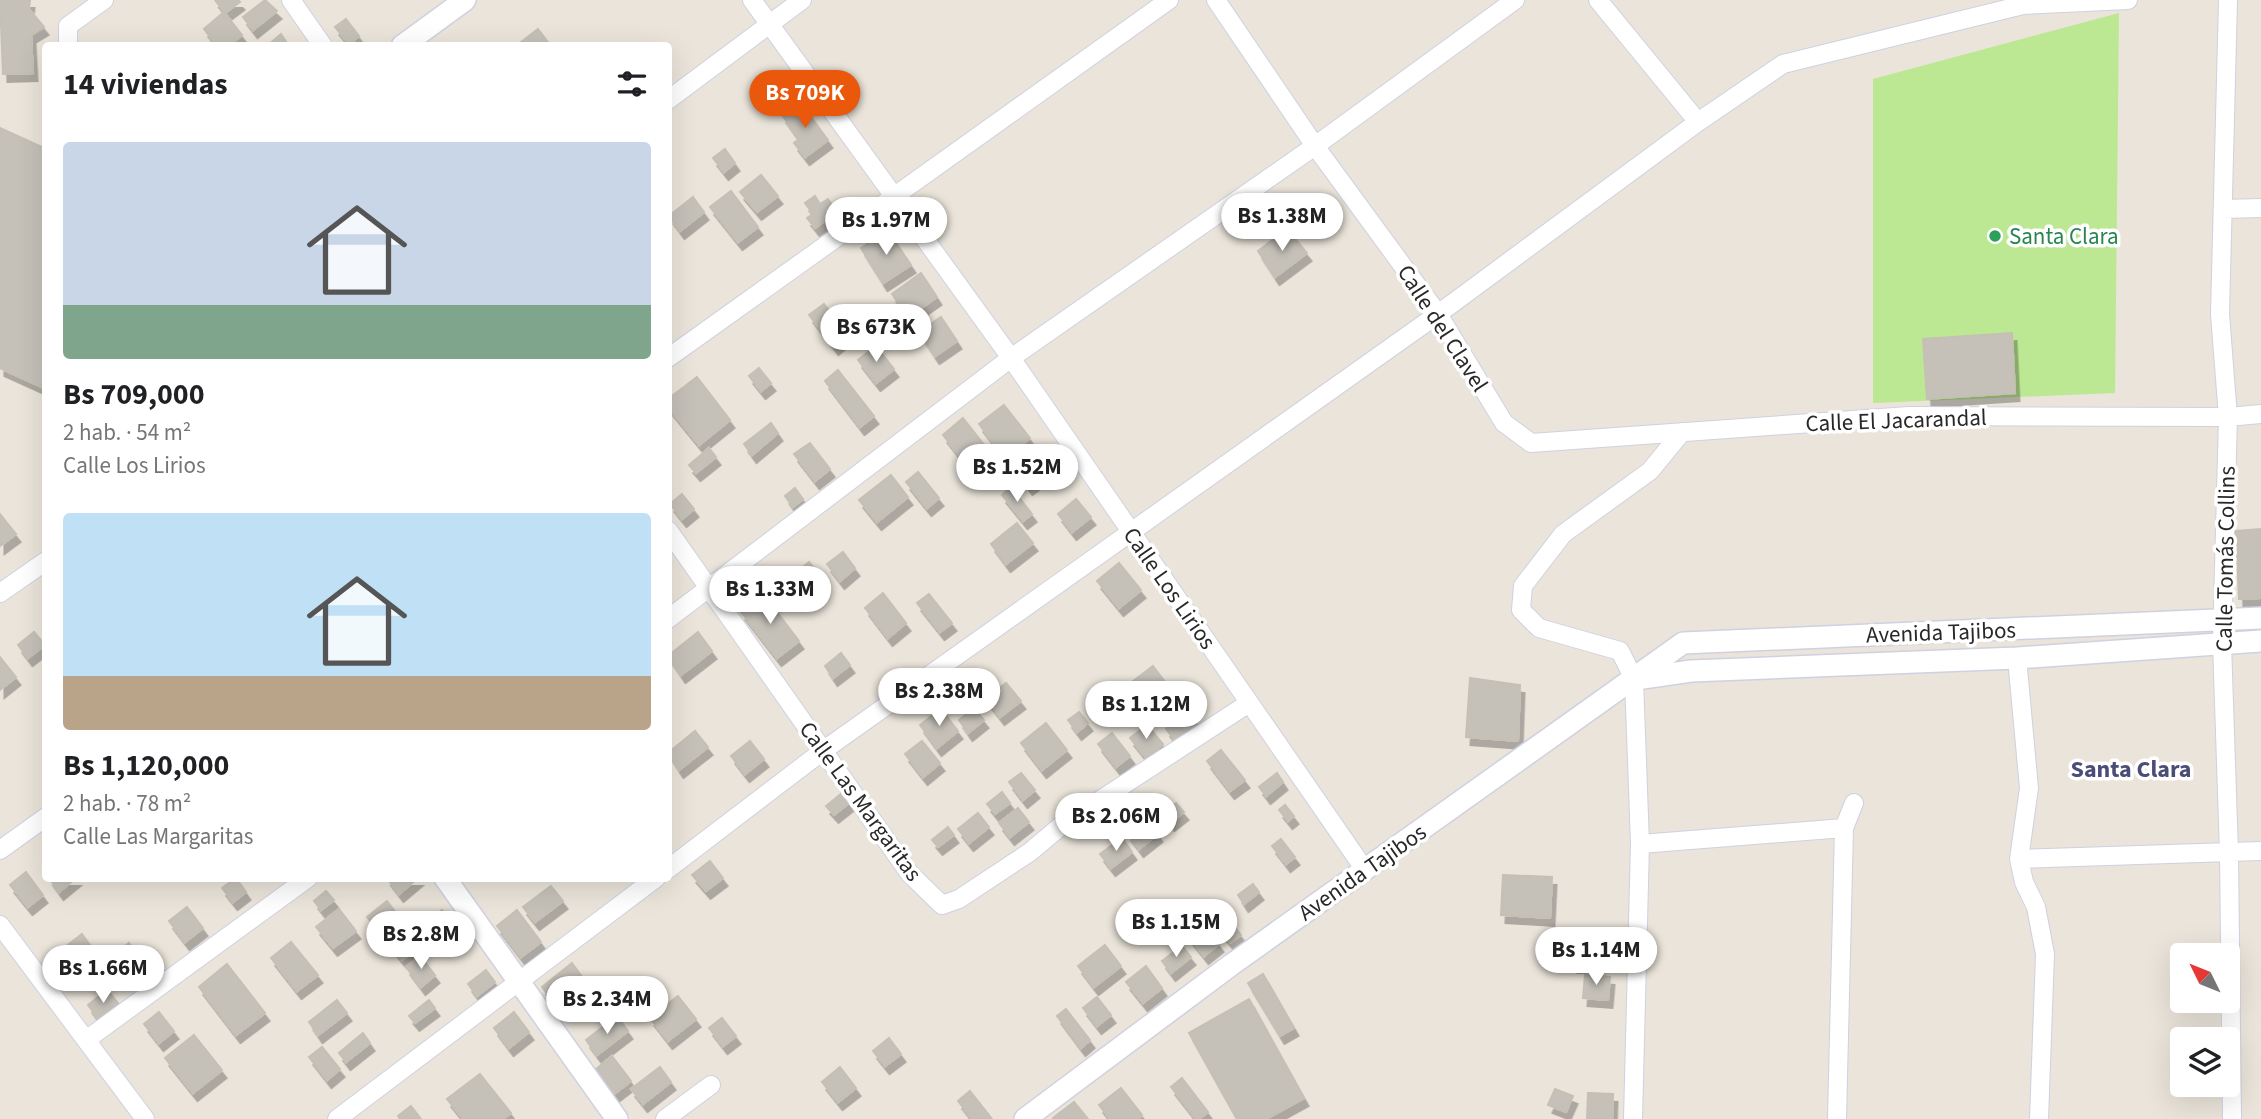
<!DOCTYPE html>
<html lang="es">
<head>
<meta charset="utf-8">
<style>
	body { margin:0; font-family:"Source Sans 3",sans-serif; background:#f6f6f6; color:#202124; height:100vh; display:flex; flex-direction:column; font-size:26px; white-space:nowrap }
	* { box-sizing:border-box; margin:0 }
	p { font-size:23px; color:#757577 }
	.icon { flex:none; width:38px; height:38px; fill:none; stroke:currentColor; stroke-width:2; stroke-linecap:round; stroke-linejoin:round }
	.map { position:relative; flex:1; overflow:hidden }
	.drawer { position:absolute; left:42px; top:42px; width:630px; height:840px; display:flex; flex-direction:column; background:#fff; border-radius:7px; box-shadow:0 7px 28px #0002 }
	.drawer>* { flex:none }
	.needle { width:46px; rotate:313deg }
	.tools { position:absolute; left:2170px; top:943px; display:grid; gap:14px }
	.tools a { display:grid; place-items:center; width:70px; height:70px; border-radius:7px; background:#fff; box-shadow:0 7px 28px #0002; font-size:35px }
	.price { position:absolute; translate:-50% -60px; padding:0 16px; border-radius:24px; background:#fff; color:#222; font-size:23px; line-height:46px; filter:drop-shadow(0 2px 4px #0008) }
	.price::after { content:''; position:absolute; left:50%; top:42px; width:21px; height:16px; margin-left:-10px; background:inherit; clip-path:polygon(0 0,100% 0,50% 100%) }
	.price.selected { background:#ea580c; color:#fff }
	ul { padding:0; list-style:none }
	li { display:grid; align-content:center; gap:14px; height:371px; padding:0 21px }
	li span { display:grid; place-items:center; height:217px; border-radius:7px; color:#555 }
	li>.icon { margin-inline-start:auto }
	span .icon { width:126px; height:126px; fill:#fffc; stroke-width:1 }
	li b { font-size:30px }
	h2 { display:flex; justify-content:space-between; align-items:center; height:84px; padding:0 21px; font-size:30px }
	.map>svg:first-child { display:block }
	.pitch { fill:#bce793 }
	.building { fill:#c5c1b9; stroke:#c5c0b4; stroke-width:2; filter:url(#shadow) }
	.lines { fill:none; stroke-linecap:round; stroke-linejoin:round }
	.minor-casing { stroke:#cfd1e1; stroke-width:20 }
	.tertiary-casing { stroke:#cfd1e1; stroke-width:24 }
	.minor { stroke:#fff; stroke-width:18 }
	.tertiary { stroke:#fff; stroke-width:21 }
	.leisure-dot { fill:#2e9e5b; stroke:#fff; stroke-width:2.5 }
	.labels { text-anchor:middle; stroke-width:7; stroke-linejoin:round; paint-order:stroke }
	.leisure-label { font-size:23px; fill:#27864d; stroke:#fff; text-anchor:start }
	.street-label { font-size:23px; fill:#282828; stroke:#fff }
	.neighbourhood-label { font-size:24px; font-weight:bold; fill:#4a4e77; stroke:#fff }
</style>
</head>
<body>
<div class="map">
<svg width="2261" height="1119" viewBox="0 0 2261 1119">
	<defs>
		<filter id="shadow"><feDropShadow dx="4.5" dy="8" stdDeviation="0" flood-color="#0004"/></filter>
	</defs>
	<rect width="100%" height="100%" fill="#eae4da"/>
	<path class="pitch" d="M 2119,13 L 2115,393 L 1873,403 L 1873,79 Z"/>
	<path class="building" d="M 0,0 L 30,0 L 29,9 L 44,27 L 31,35 L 33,73 L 3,74 Z
		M 215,0 L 238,0 L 240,2 L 225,13 Z
		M 265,0 L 277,11 L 253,30 L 243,17 Z
		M 224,12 L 242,35 L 228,46 L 217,46 L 204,29 Z
		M 346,19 L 359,36 L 349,44 L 335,27 Z
		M 538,29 L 551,46 L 516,46 Z
		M 281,34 L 289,46 L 267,46 Z
		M 800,102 L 828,140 L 805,157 L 794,143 L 799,139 L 782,115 Z
		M 0,128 L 46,149 L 46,392 L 42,387 L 0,368 Z
		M 725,149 L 735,163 L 724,172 L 713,158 Z
		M 761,175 L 778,196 L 757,212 L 740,192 Z
		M 731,191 L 758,227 L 738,242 L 710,207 Z
		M 815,196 L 820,204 L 828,199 L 837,212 L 815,228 L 807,218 L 813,214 L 805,203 Z
		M 693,197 L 704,212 L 680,231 L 669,216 Z
		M 1287,229 L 1307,253 L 1275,277 L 1258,251 Z
		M 888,231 L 911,265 L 883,283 L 861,248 Z
		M 921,273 L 937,297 L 908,317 L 892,294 Z
		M 824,304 L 848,335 L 834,347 L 809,315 Z
		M 941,317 L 957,341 L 935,356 L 919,332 Z
		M 2012,333 L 2015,393 L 1927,399 L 1923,339 Z
		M 876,346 L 894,369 L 876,383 L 858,360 Z
		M 759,368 L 771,383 L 761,391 L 749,376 Z
		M 838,370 L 874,416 L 860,427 L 825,381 Z
		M 697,377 L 730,420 L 699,445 L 668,407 L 668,399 Z
		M 1004,405 L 1030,438 L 1005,458 L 979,424 Z
		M 963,418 L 993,456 L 972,472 L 943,435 Z
		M 771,423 L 778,433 L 752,455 L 744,444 Z
		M 810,443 L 830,469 L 815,481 L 794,454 Z
		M 1038,447 L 1054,467 L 1028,487 L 1013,467 Z
		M 709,448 L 716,457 L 696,473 L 689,465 Z
		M 918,472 L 939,498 L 927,508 L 906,482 Z
		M 891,475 L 908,497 L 877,522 L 859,500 Z
		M 1011,487 L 1032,514 L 1023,521 L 1002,495 Z
		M 795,488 L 803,499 L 793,507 L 785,496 Z
		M 682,494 L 694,509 L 682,519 L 670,504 Z
		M 1076,499 L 1091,517 L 1072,532 L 1058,514 Z
		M 0,514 L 16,534 L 0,546 Z
		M 1017,523 L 1033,543 L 1006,564 L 991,544 Z
		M 2261,529 L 2261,598 L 2239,599 L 2236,531 Z
		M 843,552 L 855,568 L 840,581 L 827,564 Z
		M 809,562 L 820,575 L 811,582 L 801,569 Z
		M 1119,563 L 1141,590 L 1119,608 L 1097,581 Z
		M 883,593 L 906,623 L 888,638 L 865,608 Z
		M 929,594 L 952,623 L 940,632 L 917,603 Z
		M 764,595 L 799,641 L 777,658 L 741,612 Z
		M 34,632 L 45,645 L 28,658 L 18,645 Z
		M 698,632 L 712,651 L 681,675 L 668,656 Z
		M 841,653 L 850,665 L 833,678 L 825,666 Z
		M 0,657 L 16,677 L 0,690 Z
		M 1153,666 L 1169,687 L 1148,703 L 1132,682 Z
		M 1470,678 L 1520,685 L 1518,741 L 1466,737 Z
		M 1006,683 L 1021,701 L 1000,717 L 986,699 Z
		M 1115,685 L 1130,705 L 1116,716 L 1100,696 Z
		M 1166,697 L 1172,705 L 1159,715 L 1153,707 Z
		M 974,708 L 984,720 L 968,733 L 959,720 Z
		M 941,709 L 958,731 L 937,748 L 920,725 Z
		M 1079,712 L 1088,723 L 1077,732 L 1068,720 Z
		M 1188,712 L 1199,726 L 1177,743 L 1166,729 Z
		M 1046,723 L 1067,750 L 1042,770 L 1021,743 Z
		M 1147,725 L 1163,744 L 1146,758 L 1130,738 Z
		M 695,731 L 708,747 L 679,770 L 668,753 Z
		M 1112,733 L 1130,756 L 1116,767 L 1098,744 Z
		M 750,741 L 764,759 L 745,774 L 731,756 Z
		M 922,741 L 940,763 L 923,777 L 905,754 Z
		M 1221,750 L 1245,780 L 1230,791 L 1207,761 Z
		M 1021,773 L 1035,790 L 1023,800 L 1009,782 Z
		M 1277,773 L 1283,782 L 1266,796 L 1259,787 Z
		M 1002,792 L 1010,803 L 995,814 L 987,804 Z
		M 842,793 L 849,803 L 834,815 L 826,806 Z
		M 1176,803 L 1184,812 L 1170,823 L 1163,813 Z
		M 1285,805 L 1294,816 L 1288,821 L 1279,810 Z
		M 1018,808 L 1029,822 L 1010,837 L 999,823 Z
		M 978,813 L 989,827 L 969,843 L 958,829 Z
		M 1146,818 L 1158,834 L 1139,849 L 1127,833 Z
		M 948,827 L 954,835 L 938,847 L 932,840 Z
		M 1122,838 L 1132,852 L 1111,868 L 1100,854 Z
		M 1281,839 L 1295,857 L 1286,864 L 1272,846 Z
		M 710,861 L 723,878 L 706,891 L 692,875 Z
		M 26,872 L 43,895 L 28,907 L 10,885 Z
		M 1503,875 L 1552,877 L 1550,918 L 1501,915 Z
		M 49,878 L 76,878 L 59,892 Z
		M 236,878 L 246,892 L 233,902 L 222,888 Z
		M 387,878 L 418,878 L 399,894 Z
		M 1253,884 L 1259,892 L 1244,904 L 1238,895 Z
		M 551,886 L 563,901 L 535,922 L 523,907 Z
		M 326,891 L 334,900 L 321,910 L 314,901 Z
		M 387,901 L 407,927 L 387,942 L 367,917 Z
		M 187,907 L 203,928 L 185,942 L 169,921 Z
		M 1219,907 L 1241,935 L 1230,943 L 1208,916 Z
		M 339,909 L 356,931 L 333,948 L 316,927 Z
		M 442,910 L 451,922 L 402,960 L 393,949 Z
		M 517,910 L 541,942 L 521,957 L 497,926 Z
		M 1204,924 L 1219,944 L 1204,956 L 1188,936 Z
		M 82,934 L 93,949 L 76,963 L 64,948 Z
		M 1602,935 L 1603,964 L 1573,965 L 1572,937 Z
		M 291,942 L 318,975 L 297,991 L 271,958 Z
		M 129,943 L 142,960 L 124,974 L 111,957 Z
		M 1105,945 L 1121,966 L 1094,987 L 1078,966 Z
		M 1182,946 L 1191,957 L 1171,973 L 1162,961 Z
		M 420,956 L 435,975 L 421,987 L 406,967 Z
		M 572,963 L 588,985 L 558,1008 L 542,987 Z
		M 227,964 L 265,1013 L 236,1035 L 199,987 Z
		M 1146,966 L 1162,988 L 1143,1003 L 1126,982 Z
		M 486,970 L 495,982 L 477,996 L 468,984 Z
		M 1263,974 L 1294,1028 L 1280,1036 L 1248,983 Z
		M 1585,975 L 1610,977 L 1608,1000 L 1583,998 Z
		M 107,990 L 119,1004 L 99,1020 L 88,1005 Z
		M 678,996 L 696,1019 L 668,1041 L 650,1018 Z
		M 1097,997 L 1111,1015 L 1097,1026 L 1083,1008 Z
		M 1249,999 L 1304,1098 L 1266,1119 L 1237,1119 L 1189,1033 Z
		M 337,1000 L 347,1013 L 318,1035 L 309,1022 Z
		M 429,1000 L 435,1008 L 415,1023 L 409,1016 Z
		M 1066,1009 L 1090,1040 L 1081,1048 L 1057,1016 Z
		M 159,1012 L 174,1031 L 159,1043 L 144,1024 Z
		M 514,1012 L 529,1032 L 509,1048 L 494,1028 Z
		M 617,1016 L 628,1031 L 597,1055 L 586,1040 Z
		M 722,1018 L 736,1036 L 723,1046 L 709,1028 Z
		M 363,1033 L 370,1043 L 346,1062 L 339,1053 Z
		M 194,1035 L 222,1070 L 193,1093 L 165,1058 Z
		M 889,1038 L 901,1054 L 885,1066 L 873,1051 Z
		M 322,1047 L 340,1069 L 327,1080 L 309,1057 Z
		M 612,1056 L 631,1081 L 614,1094 L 595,1070 Z
		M 660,1067 L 671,1082 L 643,1104 L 631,1089 Z
		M 840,1067 L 856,1088 L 838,1102 L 822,1082 Z
		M 480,1074 L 511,1113 L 503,1119 L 463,1119 L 447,1099 Z
		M 1182,1078 L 1208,1112 L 1199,1119 L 1196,1119 L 1171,1087 Z
		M 1121,1088 L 1142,1115 L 1138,1119 L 1110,1119 L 1099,1105 Z
		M 1555,1089 L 1573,1096 L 1566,1112 L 1548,1105 Z
		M 970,1091 L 992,1119 L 972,1119 L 958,1101 Z
		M 1588,1093 L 1613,1094 L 1612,1119 L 1587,1119 Z
		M 1074,1102 L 1088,1119 L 1053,1119 L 1053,1118 Z
		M 411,1106 L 421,1119 L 400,1119 L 398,1116 Z"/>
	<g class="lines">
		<g class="minor-casing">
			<path id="minor" d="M 291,0 L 323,46
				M 752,0 L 1011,358 L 1365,870
				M 1216,0 L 1315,146 L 1438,314 L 1504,423 L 1531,443 L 1909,416 L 2228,417 L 2261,414
				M 1598,0 L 1698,122
				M 2228,0 L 2220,314 L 2228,417 L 2222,643 L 2229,853 L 2232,1119
				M 68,46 L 68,26 L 104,0
				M 668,100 L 802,0
				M 2223,209 L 2261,208
				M 668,358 L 1169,0
				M 668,530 L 910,874 L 942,905 L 959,899 L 1030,852 L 1062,825 L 1249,703
				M 0,593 L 46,561
				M 668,619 L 1011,358 L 1315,146 L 1515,0
				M 2017,658 L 2029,788 L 2019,859 L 2024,882 L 2036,907 L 2045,954 L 2039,1119
				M 1640,844 L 1844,828 L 1854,803
				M 0,850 L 46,817
				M 2019,859 L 2261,851
				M 668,869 L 824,750 L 1438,314 L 1698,122 L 1783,64 L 2023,5 L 2128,0
				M 0,925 L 145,1119
				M 86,1040 L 308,878
				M 337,1119 L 656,878
				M 665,1119 L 711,1085
				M 1633,1119 L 1640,844 L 1634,679 L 1620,651 L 1539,628 L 1521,610 L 1523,586 L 1563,534 L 1650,471 L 1682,432
				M 1837,1119 L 1844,828"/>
		</g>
		<g class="tertiary-casing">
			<path id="tertiary" d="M 402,46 L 465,0
				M 1636,679 L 1691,671 L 2017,658 L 2261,641
				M 445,878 L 617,1119
				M 1025,1119 L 1231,965 L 1683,643 L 2261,618"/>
		</g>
		<use href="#minor" class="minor"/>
		<use href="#tertiary" class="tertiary"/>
	</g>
	<circle class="leisure-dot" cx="1995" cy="236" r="7"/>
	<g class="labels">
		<g class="leisure-label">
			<text x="2009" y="244">Santa Clara</text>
		</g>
		<g class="street-label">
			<text transform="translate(1443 328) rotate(57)" y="8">Calle del Clavel</text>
			<text transform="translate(1896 420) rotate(-2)" y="8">Calle El Jacarandal</text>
			<text transform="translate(2225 559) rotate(-89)" y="8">Calle Tomás Collins</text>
			<text transform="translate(1170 588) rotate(55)" y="8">Calle Los Lirios</text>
			<text transform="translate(1941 632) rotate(-2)" y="8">Avenida Tajibos</text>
			<text transform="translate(861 801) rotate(54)" y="8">Calle Las Margaritas</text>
			<text transform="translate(1362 872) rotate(-35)" y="8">Avenida Tajibos</text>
		</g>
		<g class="neighbourhood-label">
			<text x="2131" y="777">Santa Clara</text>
		</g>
	</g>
</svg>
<div class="tools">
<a><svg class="needle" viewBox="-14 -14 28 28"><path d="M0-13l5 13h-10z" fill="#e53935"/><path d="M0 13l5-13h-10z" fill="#757577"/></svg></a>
<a><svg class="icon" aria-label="layers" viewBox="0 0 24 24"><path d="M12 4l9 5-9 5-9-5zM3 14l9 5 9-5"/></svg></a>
</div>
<b class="price selected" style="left:805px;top:130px">Bs 709K</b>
<b class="price" style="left:1282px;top:253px">Bs 1.38M</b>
<b class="price" style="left:886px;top:257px">Bs 1.97M</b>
<b class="price" style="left:876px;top:364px">Bs 673K</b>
<b class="price" style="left:1017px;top:504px">Bs 1.52M</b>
<b class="price" style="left:770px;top:626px">Bs 1.33M</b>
<b class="price" style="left:939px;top:728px">Bs 2.38M</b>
<b class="price" style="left:1146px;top:741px">Bs 1.12M</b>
<b class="price" style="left:1116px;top:853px">Bs 2.06M</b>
<b class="price" style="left:1176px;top:959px">Bs 1.15M</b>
<b class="price" style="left:421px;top:971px">Bs 2.8M</b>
<b class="price" style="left:1596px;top:987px">Bs 1.14M</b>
<b class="price" style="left:103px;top:1005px">Bs 1.66M</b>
<b class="price" style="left:607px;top:1036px">Bs 2.34M</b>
<section class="drawer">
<h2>14 viviendas<svg class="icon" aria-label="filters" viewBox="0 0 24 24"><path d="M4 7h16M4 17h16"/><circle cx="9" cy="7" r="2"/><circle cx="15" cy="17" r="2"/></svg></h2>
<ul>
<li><span style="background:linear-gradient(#c9d6e8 75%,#7fa58c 0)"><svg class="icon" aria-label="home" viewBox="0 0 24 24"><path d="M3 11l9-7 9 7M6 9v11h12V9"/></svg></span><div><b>Bs 709,000</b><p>2 hab. · 54 m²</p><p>Calle Los Lirios</p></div></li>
<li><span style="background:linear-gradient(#bfe0f5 75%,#b9a48a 0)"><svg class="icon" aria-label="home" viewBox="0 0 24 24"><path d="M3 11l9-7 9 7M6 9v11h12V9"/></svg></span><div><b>Bs 1,120,000</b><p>2 hab. · 78 m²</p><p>Calle Las Margaritas</p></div></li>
</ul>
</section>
</div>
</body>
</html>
